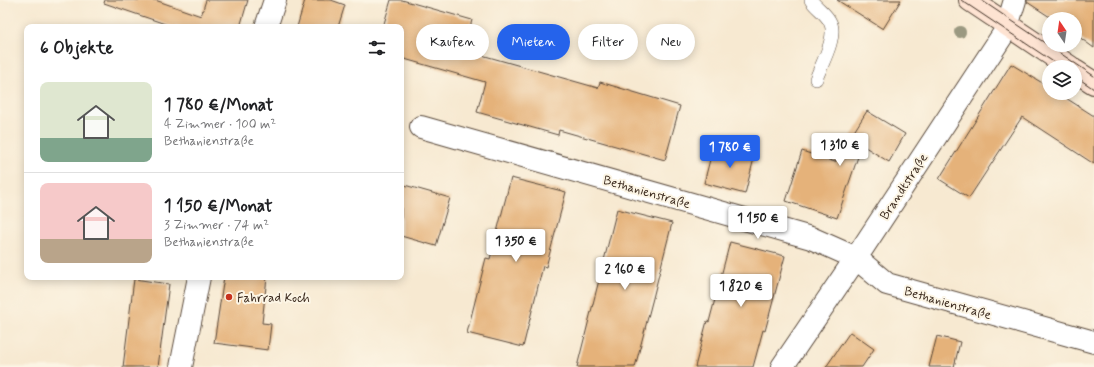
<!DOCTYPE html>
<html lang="de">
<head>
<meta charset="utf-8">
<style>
	body { margin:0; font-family:Mynerve,sans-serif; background:#f2f2f2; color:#202124; height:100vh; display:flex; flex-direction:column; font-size:15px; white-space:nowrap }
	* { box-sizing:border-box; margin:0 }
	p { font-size:13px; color:#757577 }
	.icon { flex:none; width:22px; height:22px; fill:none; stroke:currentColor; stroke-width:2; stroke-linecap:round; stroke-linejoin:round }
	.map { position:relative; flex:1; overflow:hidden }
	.panel { position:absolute; left:24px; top:24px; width:380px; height:256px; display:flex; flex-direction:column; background:#fff; border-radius:8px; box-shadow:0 2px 10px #0003 }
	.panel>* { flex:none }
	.banner { position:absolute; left:416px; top:24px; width:380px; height:36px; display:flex; gap:8px }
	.needle { width:26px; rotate:347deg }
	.fabs { position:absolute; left:1042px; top:12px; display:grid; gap:8px }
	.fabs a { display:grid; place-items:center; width:40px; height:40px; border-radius:50%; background:#fff; box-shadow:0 2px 10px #0003; font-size:20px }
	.price { position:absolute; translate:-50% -34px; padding:0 9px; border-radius:4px; background:#fff; color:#222; font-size:13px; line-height:26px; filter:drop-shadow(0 1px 2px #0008) }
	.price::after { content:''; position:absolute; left:50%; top:24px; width:12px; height:9px; margin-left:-6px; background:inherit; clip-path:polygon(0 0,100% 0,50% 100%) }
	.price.selected { background:#2563eb; color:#fff }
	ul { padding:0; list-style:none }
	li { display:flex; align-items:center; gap:12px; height:100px; padding:0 16px }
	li+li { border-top:1px solid #e0e0e0 }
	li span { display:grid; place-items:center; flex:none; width:112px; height:80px; border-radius:8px; color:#555 }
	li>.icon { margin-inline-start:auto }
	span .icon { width:48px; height:48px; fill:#fffc; stroke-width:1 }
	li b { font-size:17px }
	h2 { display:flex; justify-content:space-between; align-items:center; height:48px; padding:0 16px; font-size:17px }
	.tag { padding:0 14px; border-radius:18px; background:#fff; box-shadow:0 2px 10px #0003; font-size:14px; line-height:36px }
	.tag.selected { background:#2563eb; color:#fff }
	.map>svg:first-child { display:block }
	.building { fill:#e5b27a }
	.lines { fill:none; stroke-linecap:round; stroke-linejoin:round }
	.lane-casing { stroke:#574739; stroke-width:14 }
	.street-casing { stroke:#574739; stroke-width:24 }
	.secondary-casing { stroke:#574739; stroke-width:24 }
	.lane { stroke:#fff; stroke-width:13 }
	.street { stroke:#fff; stroke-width:22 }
	.secondary { stroke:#fee3d2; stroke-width:22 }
	.tram { stroke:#3b2a1e; stroke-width:1 }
	.tree { fill:#9b9981 }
	.poi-dot { fill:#c8321e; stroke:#fcf5e5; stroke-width:1.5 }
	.labels { text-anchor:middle; stroke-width:4; stroke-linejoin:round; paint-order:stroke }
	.street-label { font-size:13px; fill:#3b2a1e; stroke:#fcf5e5 }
	.poi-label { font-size:13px; fill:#3b2a1e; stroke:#fcf5e5; text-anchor:start }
</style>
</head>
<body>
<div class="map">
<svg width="1094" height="367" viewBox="0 0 1094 367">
	<rect width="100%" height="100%" fill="#fcf5e5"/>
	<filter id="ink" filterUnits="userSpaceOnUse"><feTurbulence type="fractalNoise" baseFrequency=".025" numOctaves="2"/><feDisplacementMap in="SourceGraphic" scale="8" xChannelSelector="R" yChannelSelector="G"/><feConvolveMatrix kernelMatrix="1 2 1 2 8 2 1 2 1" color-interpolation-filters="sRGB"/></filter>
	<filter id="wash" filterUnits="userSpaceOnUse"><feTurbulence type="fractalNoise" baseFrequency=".012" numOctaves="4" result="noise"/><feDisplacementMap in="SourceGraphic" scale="16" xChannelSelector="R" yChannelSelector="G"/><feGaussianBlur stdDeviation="0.9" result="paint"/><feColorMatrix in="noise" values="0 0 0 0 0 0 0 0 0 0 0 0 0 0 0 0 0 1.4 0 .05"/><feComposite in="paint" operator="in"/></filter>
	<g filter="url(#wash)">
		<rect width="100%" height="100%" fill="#f7e9d1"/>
		<g id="blocks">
			<path class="building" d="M 105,0 L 155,0 L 201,16 L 206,0 L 248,0 L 240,27 L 174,27 L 104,3 Z
				M 305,0 L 331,0 L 345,5 L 338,27 L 297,27 Z
				M 391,0 L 402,0 L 472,20 L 464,50 L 598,88 L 600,82 L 680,106 L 665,160 L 559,130 L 558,135 L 477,112 L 485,82 L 401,58 L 401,27 L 383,27 Z
				M 837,0 L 901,0 L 883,29 Z
				M 1027,0 L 1094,0 L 1094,48 L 1075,34 L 1075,19 L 1053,19 L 1027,2 Z
				M 1011,64 L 1049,87 L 1049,93 L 1058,93 L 1094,116 L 1094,164 L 1022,117 L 969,198 L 939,179 Z
				M 867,111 L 905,134 L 889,162 L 862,145 L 837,218 L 786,201 L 802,151 L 835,162 Z
				M 714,144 L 755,154 L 745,194 L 704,183 Z
				M 511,178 L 566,192 L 546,267 L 543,266 L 523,347 L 467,333 L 486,258 L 490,259 Z
				M 401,184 L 450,198 L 436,246 L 401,236 Z
				M 617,209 L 672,223 L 653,298 L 635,367 L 577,367 Z
				M 730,242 L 785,256 L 765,331 L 763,330 L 753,367 L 695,367 L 707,321 L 709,322 Z
				M 224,277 L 267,277 L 262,323 L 271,324 L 268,350 L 214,343 Z
				M 134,279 L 169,284 L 158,367 L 123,367 Z
				M 850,332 L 874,349 L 862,367 L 826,367 Z
				M 937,336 L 960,342 L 954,367 L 929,367 Z"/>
		</g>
	</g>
	<g filter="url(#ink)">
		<use href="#blocks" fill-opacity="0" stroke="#574739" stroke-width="1"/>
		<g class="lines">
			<g class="lane-casing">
				<path id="lane" d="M 811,0 C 816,8 826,13 830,22 C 838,36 821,65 816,79"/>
			</g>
			<g class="street-casing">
				<path id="street" d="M 266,27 L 275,0
					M 421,127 L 811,238 L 856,258 L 887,284 L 1094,342
					M 181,367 L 199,277
					M 782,367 L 856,258 L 1006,30 L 1015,0"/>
			</g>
			<g class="secondary-casing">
				<path id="secondary" d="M 970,0 L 1070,67
					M 1075,71 L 1094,83"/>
			</g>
			<use href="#lane" class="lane"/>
			<use href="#street" class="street"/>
			<use href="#secondary" class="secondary"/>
			<path class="tram" d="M 961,0 L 1061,67
				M 981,0 L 1094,76
				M 1075,76 L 1094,89"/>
		</g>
		<circle class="tree" cx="960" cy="32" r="6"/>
	</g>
	<circle class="poi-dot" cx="229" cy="297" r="4"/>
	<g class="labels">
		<g class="street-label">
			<text transform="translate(903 186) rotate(-57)" y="5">Brandtstraße</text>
			<text transform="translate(647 191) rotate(16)" y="5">Bethanienstraße</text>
			<text transform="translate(948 302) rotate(16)" y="5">Bethanienstraße</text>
		</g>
		<g class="poi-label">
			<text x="237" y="302">Fahrrad Koch</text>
		</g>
	</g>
</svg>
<div class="fabs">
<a><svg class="needle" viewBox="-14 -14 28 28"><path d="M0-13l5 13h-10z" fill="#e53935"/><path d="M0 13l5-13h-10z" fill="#757577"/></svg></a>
<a><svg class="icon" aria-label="layers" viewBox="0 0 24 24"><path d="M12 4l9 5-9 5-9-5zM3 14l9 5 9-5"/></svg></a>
</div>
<b class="price" style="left:840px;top:167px">1 310 €</b>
<b class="price selected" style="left:730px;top:169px">1 780 €</b>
<b class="price" style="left:758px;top:240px">1 150 €</b>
<b class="price" style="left:516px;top:263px">1 350 €</b>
<b class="price" style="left:625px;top:291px">2 160 €</b>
<b class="price" style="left:741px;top:308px">1 820 €</b>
<div class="banner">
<a class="tag">Kaufen</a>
<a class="tag selected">Mieten</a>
<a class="tag">Filter</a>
<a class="tag">Neu</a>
</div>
<section class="panel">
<h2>6 Objekte<svg class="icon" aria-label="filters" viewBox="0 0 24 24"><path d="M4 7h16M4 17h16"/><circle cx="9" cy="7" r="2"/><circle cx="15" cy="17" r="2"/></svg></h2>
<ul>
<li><span style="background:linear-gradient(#dfe7d0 70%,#7fa58c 0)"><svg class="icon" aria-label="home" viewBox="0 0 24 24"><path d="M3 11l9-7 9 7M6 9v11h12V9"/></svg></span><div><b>1 780 €/Monat</b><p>4 Zimmer · 100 m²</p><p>Bethanienstraße</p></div></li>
<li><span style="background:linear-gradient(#f6c9c9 70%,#b9a48a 0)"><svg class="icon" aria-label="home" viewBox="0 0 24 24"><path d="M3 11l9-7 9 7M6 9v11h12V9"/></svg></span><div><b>1 150 €/Monat</b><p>3 Zimmer · 74 m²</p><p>Bethanienstraße</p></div></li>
</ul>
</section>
</div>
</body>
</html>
